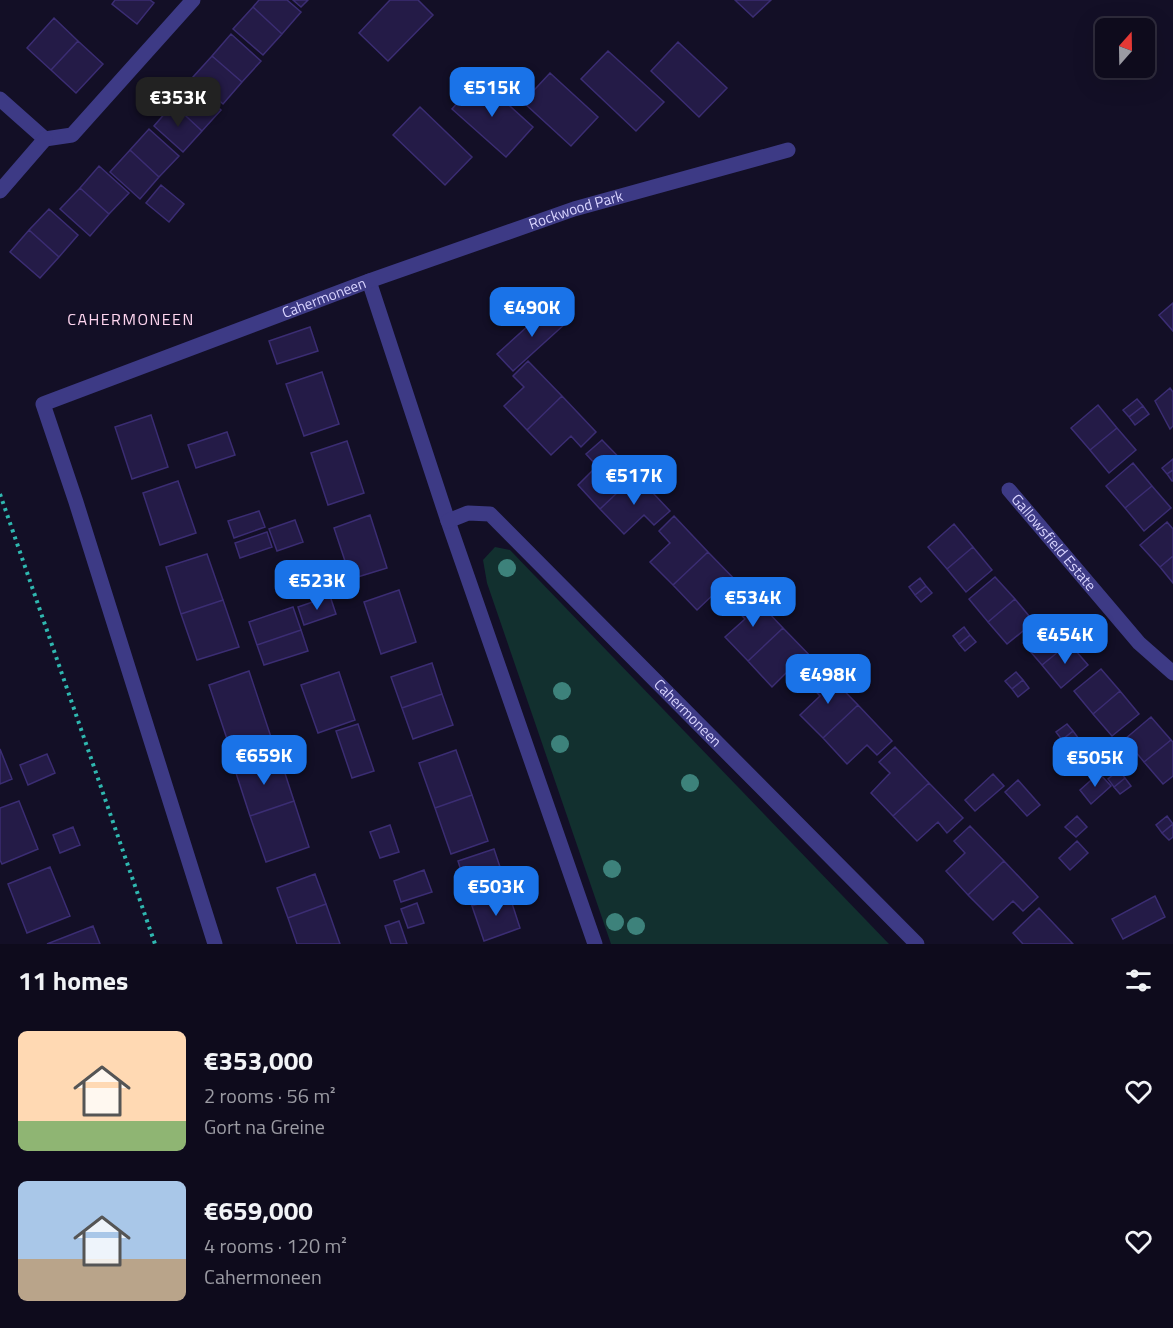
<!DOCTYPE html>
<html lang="en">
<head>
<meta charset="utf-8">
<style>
	body { margin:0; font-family:"Titillium Web",sans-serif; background:#1c1929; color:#f1f3f6; height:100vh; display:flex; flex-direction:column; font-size:22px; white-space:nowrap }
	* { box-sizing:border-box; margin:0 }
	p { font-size:20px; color:#9b9ba3 }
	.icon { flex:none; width:33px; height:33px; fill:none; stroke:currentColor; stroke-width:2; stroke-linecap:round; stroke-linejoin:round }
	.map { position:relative; height:944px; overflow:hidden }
	.sheet { display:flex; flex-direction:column; background:#0e0b1c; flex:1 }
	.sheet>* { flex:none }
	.needle { width:39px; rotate:20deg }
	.tools { position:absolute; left:1095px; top:18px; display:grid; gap:12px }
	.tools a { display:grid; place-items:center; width:60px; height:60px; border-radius:9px; background:#0e0b1c; box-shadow:0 6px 24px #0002,0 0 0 2px #2e2b3b; font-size:30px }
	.price { position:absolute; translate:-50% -51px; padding:0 14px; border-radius:12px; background:#1a73e8; color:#fff; font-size:20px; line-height:39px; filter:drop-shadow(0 2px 3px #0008) }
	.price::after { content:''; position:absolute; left:50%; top:36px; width:18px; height:14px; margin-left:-9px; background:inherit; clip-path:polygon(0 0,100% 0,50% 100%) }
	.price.active { background:#222; color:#fff }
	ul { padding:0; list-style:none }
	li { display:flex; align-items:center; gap:18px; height:150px; padding:0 18px }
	li span { display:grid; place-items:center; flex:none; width:168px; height:120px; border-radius:9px; color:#555 }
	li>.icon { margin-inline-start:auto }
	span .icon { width:72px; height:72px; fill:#fffc; stroke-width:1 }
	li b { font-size:26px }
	h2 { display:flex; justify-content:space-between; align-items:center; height:72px; padding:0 18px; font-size:26px }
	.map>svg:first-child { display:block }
	.green { fill:#12302f }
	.building { fill:#241b47; stroke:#3b2d73; stroke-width:1.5 }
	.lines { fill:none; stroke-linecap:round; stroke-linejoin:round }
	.path { stroke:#2fb8b0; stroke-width:4; stroke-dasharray:3 4.5; stroke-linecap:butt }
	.minor { stroke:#3d3a85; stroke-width:15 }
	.tree { fill:#3d827b }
	.labels { text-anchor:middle; stroke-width:4.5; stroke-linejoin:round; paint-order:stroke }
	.street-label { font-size:15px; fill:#d9d4ff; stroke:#130f26 }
	.neighbourhood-label { font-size:16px; letter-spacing:1.5px; fill:#ffd6f0; stroke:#130f26 }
</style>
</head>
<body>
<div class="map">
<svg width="1173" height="944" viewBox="0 0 1173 944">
	<rect width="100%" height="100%" fill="#130f26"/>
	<path class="green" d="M 495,547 L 510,550 L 889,944 L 611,944 L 487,583 L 483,560 Z"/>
	<path class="building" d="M 115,0 L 150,0 L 154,3 L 137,24 L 112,4 Z
		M 259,0 L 287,0 L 301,12 L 282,34 L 253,7 Z
		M 293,0 L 308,0 L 301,7 Z
		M 390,0 L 418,0 L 433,15 L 388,61 L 359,33 Z
		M 735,0 L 771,0 L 753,17 Z
		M 253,7 L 282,34 L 263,55 L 233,29 Z
		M 54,18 L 78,41 L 51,70 L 27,48 Z
		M 231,34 L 261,61 L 242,82 L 212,56 Z
		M 78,41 L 103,64 L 76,93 L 51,70 Z
		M 678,42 L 727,88 L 699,117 L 651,71 Z
		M 608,51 L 664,102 L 636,131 L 581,79 Z
		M 212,56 L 242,82 L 223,104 L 193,77 Z
		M 550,73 L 598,117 L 571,146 L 523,102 Z
		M 479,78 L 533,127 L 506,157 L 452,109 Z
		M 192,83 L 221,110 L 202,131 L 173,104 Z
		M 173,104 L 202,131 L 183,152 L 154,126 Z
		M 420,107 L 472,157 L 445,185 L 393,135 Z
		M 149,129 L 179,156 L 159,177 L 130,150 Z
		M 130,150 L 159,177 L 140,199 L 110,172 Z
		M 99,166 L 129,193 L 109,214 L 80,188 Z
		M 161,185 L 184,204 L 169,222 L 146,203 Z
		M 80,188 L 109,214 L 90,236 L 60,209 Z
		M 49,209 L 78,235 L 59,257 L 29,230 Z
		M 29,230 L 59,257 L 40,278 L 10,252 Z
		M 1173,303 L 1173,331 L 1159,315 Z
		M 551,305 L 566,323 L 513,371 L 497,354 Z
		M 310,327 L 318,351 L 277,364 L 269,341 Z
		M 528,361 L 562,396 L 527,430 L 504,406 L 524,387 L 513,376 Z
		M 322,372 L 339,424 L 304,436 L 286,384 Z
		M 1170,388 L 1173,392 L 1173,426 L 1170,429 L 1155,401 Z
		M 562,396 L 596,432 L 581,447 L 571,436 L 551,455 L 527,430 Z
		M 1137,399 L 1143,406 L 1129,417 L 1123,410 Z
		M 1098,405 L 1117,428 L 1090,450 L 1071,428 Z
		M 1143,406 L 1149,414 L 1135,425 L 1129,417 Z
		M 151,415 L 168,467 L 132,479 L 115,427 Z
		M 1117,428 L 1136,450 L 1109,473 L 1090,450 Z
		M 227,432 L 235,455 L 196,468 L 188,445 Z
		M 602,440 L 636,475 L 600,509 L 578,485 L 597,466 L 586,454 Z
		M 347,441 L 364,493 L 328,505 L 311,453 Z
		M 1173,459 L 1173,470 L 1167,474 L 1162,468 Z
		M 1133,463 L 1152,486 L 1125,508 L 1106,486 Z
		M 1173,470 L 1173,481 L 1172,481 L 1167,474 Z
		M 636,475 L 670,511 L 654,525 L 644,515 L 624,534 L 600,509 Z
		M 178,481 L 196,533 L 160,545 L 143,493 Z
		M 1152,486 L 1171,508 L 1144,531 L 1125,508 Z
		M 259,511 L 265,527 L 234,538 L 228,521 Z
		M 370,515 L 387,568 L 351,579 L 334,528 Z
		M 674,516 L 708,552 L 673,585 L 650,562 L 670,543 L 659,531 Z
		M 295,520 L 303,542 L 277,551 L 269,529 Z
		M 1167,522 L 1173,529 L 1173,556 L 1160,567 L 1140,545 Z
		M 954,524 L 973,547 L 947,569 L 928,547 Z
		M 267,532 L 272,547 L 240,558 L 235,543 Z
		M 973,547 L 992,570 L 966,592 L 947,569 Z
		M 708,552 L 742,587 L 727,602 L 717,591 L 697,610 L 673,585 Z
		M 207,554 L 223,600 L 181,614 L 166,567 Z
		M 1173,556 L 1173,583 L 1160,567 Z
		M 995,577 L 1015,599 L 988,622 L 969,599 Z
		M 920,578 L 926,586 L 915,595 L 909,587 Z
		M 926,586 L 932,593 L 921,602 L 915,595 Z
		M 399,590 L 416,642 L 381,654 L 364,602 Z
		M 749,592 L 783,628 L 748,661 L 725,637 L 745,619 L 734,607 Z
		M 330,596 L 336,614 L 304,625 L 298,607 Z
		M 1015,599 L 1034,622 L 1007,644 L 988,622 Z
		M 223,600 L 239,647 L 197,660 L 181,614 Z
		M 293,607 L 301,630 L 257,645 L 249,622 Z
		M 1050,620 L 1069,643 L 1042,665 L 1023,643 Z
		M 964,627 L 970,635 L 959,644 L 953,636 Z
		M 783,628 L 817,663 L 802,678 L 792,667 L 772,687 L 748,661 Z
		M 301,630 L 308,651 L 264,665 L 257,645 Z
		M 970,635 L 976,642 L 965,651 L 959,644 Z
		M 1069,643 L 1088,665 L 1061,688 L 1042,665 Z
		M 432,663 L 442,694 L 402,708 L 391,677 Z
		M 1101,669 L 1120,691 L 1093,714 L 1074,691 Z
		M 824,670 L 858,705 L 823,738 L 800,715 L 820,696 L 809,684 Z
		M 249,671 L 271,737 L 231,751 L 209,685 Z
		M 339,672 L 355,720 L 318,733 L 301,685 Z
		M 1016,672 L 1023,680 L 1012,689 L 1005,681 Z
		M 1023,680 L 1029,688 L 1018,697 L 1012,689 Z
		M 1120,691 L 1139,714 L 1112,736 L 1093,714 Z
		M 442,694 L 453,725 L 413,739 L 402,708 Z
		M 858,705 L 892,741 L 877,755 L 867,745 L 847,764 L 823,738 Z
		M 1151,717 L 1171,740 L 1144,762 L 1125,739 Z
		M 358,724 L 374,771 L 352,778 L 336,731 Z
		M 1067,724 L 1073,731 L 1062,740 L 1056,732 Z
		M 1073,731 L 1079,739 L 1068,748 L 1062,740 Z
		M 1171,740 L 1173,742 L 1173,776 L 1163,784 L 1144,762 Z
		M 895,747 L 929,783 L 893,816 L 871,793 L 890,773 L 879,762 Z
		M 0,749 L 12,779 L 0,784 Z
		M 456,750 L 472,795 L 435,808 L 419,763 Z
		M 47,754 L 55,773 L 28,785 L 20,765 Z
		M 279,755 L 294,801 L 250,816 L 235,770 Z
		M 1119,770 L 1125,778 L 1114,787 L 1108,779 Z
		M 1099,773 L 1111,786 L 1091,804 L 1080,790 Z
		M 993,774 L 1004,786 L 975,811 L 965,800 Z
		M 1125,778 L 1131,786 L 1120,794 L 1114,787 Z
		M 1018,780 L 1040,805 L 1027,816 L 1005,792 Z
		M 929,783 L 963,818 L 947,833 L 938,822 L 917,841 L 893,816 Z
		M 472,795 L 488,841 L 451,854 L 435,808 Z
		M 19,801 L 38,849 L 2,864 L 0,860 L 0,808 Z
		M 294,801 L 309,847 L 266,862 L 250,816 Z
		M 1077,816 L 1087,827 L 1076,837 L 1065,827 Z
		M 1167,816 L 1173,824 L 1162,833 L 1156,825 Z
		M 1173,824 L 1173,837 L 1169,840 L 1162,833 Z
		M 390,825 L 399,852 L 380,858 L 370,832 Z
		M 970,826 L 1004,861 L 968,895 L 946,871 L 965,853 L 954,841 Z
		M 73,827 L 80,845 L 60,853 L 53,835 Z
		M 1077,841 L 1088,853 L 1070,870 L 1059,858 Z
		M 494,849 L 509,894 L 472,906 L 458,861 Z
		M 1004,861 L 1038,897 L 1023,911 L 1013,901 L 993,920 L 968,895 Z
		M 50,867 L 70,916 L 27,933 L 8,884 Z
		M 424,870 L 432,892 L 401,902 L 394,881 Z
		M 315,874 L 326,904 L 288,918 L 277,888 Z
		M 509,894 L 520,928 L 484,941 L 472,906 Z
		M 1155,896 L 1165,917 L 1123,939 L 1112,919 Z
		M 417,903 L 424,923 L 408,928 L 401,909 Z
		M 326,904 L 340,944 L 297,944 L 288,918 Z
		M 1039,908 L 1073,944 L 1023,944 L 1013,933 Z
		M 399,921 L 407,944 L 391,944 L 385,926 Z
		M 93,926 L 100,944 L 47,944 Z"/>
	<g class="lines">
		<path class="path" d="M 0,494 L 155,944"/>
		<g class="minor">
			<path d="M 0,99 L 45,139 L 72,135 L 193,0"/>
			<path d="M 0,191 L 45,139"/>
			<path d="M 369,281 L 448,521 L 595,944"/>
			<path id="s1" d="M 1009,490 L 1139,643 L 1173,673"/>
			<path id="s2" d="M 448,521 L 468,513 L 490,514 L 917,944"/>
			<path id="s3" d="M 215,944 L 76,502 L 43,404 L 369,281 L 574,209 L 788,150"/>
		</g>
	</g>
	<g class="tree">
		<circle cx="507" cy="568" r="9"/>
		<circle cx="562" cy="691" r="9"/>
		<circle cx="560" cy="744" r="9"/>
		<circle cx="690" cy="783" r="9"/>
		<circle cx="612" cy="869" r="9"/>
		<circle cx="615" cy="922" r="9"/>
		<circle cx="636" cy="926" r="9"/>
	</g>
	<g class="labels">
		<g class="street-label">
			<text dy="5" stroke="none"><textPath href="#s3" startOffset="1134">Rockwood Park</textPath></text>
			<text dy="5" stroke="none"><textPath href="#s3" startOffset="867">Cahermoneen</textPath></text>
			<text dy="5" stroke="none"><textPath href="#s1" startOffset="69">Gallowsfield Estate</textPath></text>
			<text dy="5" stroke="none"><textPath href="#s2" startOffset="324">Cahermoneen</textPath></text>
		</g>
		<g class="neighbourhood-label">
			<text x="131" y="325">CAHERMONEEN</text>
		</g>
	</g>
</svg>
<div class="tools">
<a><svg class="needle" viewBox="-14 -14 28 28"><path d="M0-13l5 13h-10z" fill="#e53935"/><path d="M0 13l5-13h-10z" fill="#9b9ba3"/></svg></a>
</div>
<b class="price" style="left:492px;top:118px">€515K</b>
<b class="price active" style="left:178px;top:128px">€353K</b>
<b class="price" style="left:532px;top:338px">€490K</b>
<b class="price" style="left:634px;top:506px">€517K</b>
<b class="price" style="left:317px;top:611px">€523K</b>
<b class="price" style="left:753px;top:628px">€534K</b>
<b class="price" style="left:1065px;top:665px">€454K</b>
<b class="price" style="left:828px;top:705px">€498K</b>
<b class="price" style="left:264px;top:786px">€659K</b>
<b class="price" style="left:1095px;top:788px">€505K</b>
<b class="price" style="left:496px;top:917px">€503K</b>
</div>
<section class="sheet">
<h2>11 homes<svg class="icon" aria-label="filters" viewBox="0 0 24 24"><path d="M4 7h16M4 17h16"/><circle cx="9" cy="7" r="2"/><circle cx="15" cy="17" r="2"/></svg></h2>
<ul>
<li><span style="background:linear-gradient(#ffd9b3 75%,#8fb573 0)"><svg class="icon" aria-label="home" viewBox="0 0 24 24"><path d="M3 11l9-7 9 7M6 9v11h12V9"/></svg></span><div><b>€353,000</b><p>2 rooms · 56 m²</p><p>Gort na Greine</p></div><svg class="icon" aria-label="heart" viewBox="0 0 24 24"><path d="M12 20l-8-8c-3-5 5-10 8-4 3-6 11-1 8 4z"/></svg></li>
<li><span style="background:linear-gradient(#a9c7e8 65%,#b9a48a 0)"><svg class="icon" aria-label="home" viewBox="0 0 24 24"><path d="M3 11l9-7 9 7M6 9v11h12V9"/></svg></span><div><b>€659,000</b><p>4 rooms · 120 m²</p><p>Cahermoneen</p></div><svg class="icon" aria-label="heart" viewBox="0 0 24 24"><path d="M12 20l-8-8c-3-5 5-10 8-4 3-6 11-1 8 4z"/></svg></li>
</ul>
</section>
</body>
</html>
